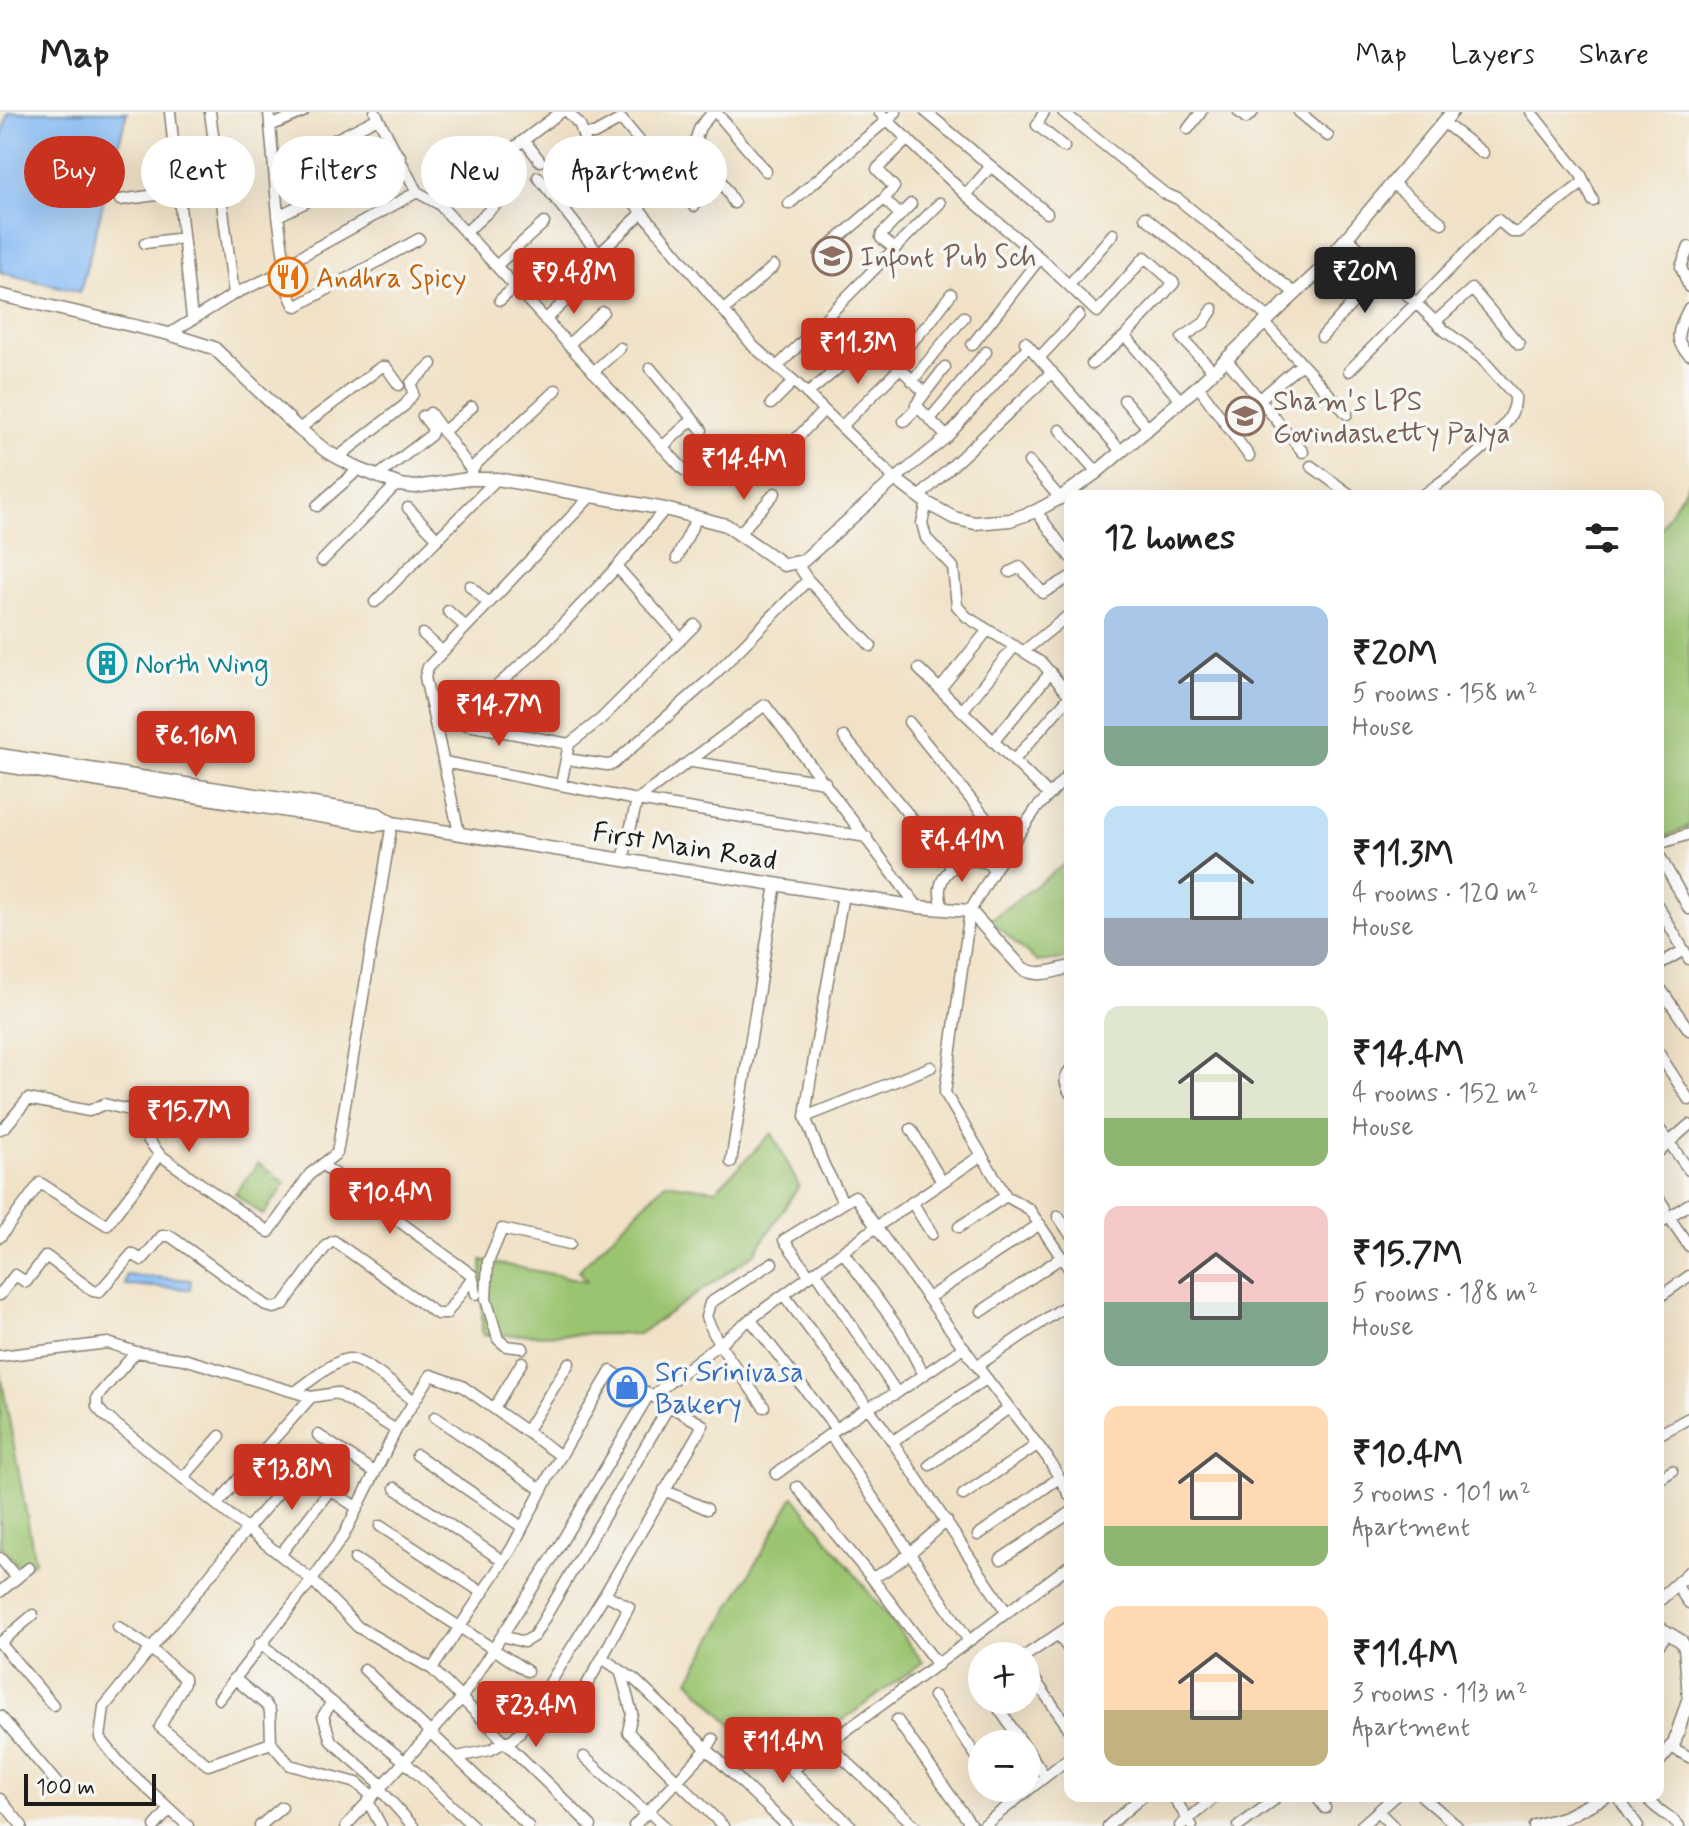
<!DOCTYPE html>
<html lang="en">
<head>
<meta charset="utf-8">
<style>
	body { margin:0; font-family:Mynerve,sans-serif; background:#f2f2f2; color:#222; height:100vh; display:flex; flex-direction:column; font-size:30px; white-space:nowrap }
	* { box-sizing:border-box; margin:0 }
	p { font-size:26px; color:#767676 }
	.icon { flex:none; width:44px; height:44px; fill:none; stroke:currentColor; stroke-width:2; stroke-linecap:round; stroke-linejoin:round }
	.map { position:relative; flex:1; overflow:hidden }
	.sheet { position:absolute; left:1064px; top:378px; width:600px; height:1312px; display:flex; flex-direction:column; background:#fff; border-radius:16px; box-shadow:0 8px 32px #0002 }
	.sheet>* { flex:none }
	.banner { position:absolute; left:24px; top:24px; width:760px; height:72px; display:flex; gap:16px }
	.controls { position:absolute; left:968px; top:1530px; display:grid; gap:16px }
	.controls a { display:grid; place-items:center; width:72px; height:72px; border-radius:50%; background:#fff; box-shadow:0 8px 32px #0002; font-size:40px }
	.scale { position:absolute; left:24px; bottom:20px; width:132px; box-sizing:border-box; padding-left:8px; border:4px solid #1c1c1c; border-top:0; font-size:22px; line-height:28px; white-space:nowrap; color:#1c1c1c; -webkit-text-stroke:6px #f6f6f2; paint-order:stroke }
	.price { position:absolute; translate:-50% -68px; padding:0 18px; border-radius:8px; background:#c8321e; color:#fff; font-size:26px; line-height:52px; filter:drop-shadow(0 2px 4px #0008) }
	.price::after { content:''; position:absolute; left:50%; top:48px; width:24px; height:18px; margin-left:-12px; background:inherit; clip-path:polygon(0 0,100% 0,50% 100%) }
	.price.selected { background:#222; color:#fff }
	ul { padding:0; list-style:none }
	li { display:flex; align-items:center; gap:24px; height:200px; padding:0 40px }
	li span { display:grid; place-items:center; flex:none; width:224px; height:160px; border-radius:16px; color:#555 }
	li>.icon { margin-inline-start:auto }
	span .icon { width:96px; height:96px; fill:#fffc; stroke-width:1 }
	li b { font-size:34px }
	h2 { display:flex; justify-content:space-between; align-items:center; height:96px; padding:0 40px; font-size:34px }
	.pill { padding:0 28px; border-radius:36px; background:#fff; box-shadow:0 8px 32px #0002; font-size:28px; line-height:72px }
	.pill.selected { background:#c8321e; color:#fff }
	header { display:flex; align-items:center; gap:48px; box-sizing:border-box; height:112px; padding:0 40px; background:#fff; border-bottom:2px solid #e0e0e0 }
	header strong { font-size:38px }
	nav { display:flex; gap:44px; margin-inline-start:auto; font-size:28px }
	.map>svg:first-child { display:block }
	.green { fill:#9bc470; stroke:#5c7046; stroke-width:2 }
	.water { fill:#86bbf5; stroke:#516c88; stroke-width:2 }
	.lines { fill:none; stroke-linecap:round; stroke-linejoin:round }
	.minor-casing { stroke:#867f72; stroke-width:13 }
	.tertiary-casing { stroke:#867f72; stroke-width:15 }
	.minor { stroke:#fff; stroke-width:10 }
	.tertiary { stroke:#fff; stroke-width:12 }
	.labels { text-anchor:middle; stroke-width:7; stroke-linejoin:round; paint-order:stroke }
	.education-label { font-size:28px; fill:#785e54; stroke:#f6f6f2; text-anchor:start }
	.food-label { font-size:28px; fill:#c56008; stroke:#f6f6f2; text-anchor:start }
	.culture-label { font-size:28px; fill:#0d838f; stroke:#f6f6f2; text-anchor:start }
	.street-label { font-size:28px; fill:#1c1c1c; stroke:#f6f6f2 }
	.shop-label { font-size:28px; fill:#366cbe; stroke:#f6f6f2; text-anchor:start }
</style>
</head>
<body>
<header>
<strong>Map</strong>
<nav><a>Map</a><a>Layers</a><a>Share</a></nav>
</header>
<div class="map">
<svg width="1689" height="1714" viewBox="0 0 1689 1714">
	<rect width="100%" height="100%" fill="#f6f6f2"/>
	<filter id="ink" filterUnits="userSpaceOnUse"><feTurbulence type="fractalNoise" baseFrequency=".0125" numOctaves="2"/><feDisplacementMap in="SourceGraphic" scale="16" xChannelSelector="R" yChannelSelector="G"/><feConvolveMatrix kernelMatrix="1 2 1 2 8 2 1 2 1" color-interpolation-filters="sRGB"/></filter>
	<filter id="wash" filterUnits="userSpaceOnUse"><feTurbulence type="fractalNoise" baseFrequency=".006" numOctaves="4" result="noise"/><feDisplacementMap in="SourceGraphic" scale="32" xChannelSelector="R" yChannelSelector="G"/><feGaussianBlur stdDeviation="1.8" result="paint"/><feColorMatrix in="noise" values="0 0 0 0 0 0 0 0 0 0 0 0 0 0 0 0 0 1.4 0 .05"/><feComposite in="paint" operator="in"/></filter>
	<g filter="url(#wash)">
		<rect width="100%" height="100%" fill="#f1e2c7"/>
		<path class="green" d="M 1689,370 L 1689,714 L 1658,729 L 1658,420 Z
			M 1070,748 L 1070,846 L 1037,850 L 990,808 Z
			M 772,1021 L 799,1074 L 754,1142 L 639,1222 L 482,1223 L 482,1148 L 587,1169 L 579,1158 L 665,1071 L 716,1078 Z
			M 258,1051 L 286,1071 L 263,1103 L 235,1082 Z
			M 0,1258 L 35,1449 L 22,1458 L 0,1433 Z
			M 794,1384 L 923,1550 L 774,1658 L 689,1568 Z"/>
		<path class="water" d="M 8,0 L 127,0 L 80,180 L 0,160 L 0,32 Z
			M 126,1163 L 191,1168 L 190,1177 L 125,1173 Z"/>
	</g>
	<g filter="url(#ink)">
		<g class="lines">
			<g class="minor-casing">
				<path id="minor" d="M 170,0 L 192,207
					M 210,0 L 234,182
					M 269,0 L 278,104 L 285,153 L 417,80
					M 375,0 L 417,80 L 439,92 L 684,358
					M 568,0 L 580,13 L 586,33 L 754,235 L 794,269 L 895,367 L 947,325 L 1024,239
					M 713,0 L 700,15 L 696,26 L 734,91
					M 716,0 L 766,59
					M 879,0 L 966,83 L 1040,146 L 1097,200 L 1145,145 L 1174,171 L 1125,224 L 1092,252
					M 926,0 L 1047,101
					M 1044,0 L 1037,13 L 1064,35
					M 1063,0 L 1164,81 L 1178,87 L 1296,182
					M 1239,0 L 1246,6 L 1253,0
					M 1299,0 L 1328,24
					M 1531,0 L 1581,63 L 1593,89
					M 1443,10 L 1483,41
					M 270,14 L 303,0
					M 1188,17 L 1201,0
					M 583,22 L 594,22 L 621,7 L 694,94
					M 524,28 L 540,49
					M 275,58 L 378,6
					M 538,65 L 599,142 L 642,101
					M 1393,72 L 1442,111
					M 966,83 L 991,54
					M 120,88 L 178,80
					M 439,92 L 561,0
					M 789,92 L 896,0
					M 900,103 L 884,87 L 894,75 L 877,57 L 908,27
					M 278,104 L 400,44
					M 1145,105 L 1268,205
					M 465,121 L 508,81
					M 1348,126 L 1444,218 L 1481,246 L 1515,284 C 1519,318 1447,365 1422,384
					M 145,131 L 183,126
					M 1689,135 L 1681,155 L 1689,175
					M 895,137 L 881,126 L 882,122 L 911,92
					M 820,142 L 884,87
					M 496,154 L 544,111
					M 280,161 L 294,193 L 297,194 L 419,127
					M 1069,173 L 1113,122
					M 500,188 L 515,175
					M 1689,196 C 1680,214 1671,228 1689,242
					M 1213,197 L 1204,211 L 1182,226 L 1213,259
					M 724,198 L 774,154
					M 545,208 L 576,179
					M 1436,209 L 1472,177 L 1519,232
					M 1264,210 L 1347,302
					M 169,222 L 234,182 L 280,161 L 281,156
					M 1125,224 L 1181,289
					M 1322,225 L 1382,158
					M 1025,230 L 1121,339
					M 568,233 L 603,200
					M 877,233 L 925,281 L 916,293 L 947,325
					M 972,233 L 1040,146
					M 1039,246 L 1079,203
					M 1226,247 L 1303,340
					M 893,250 L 931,209 L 951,182
					M 778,254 L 940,91
					M 650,256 L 702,318
					M 1349,259 L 1498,108 L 1512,120 L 1519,120 L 1584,70
					M 593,260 L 620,236
					M 912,269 L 964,205
					M 1198,274 L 1249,344
					M 925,281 L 945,255
					M 807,282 L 853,244
					M 1124,288 L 1148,316
					M 1259,288 L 1301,252
					M 771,292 L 794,269
					M 430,301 L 472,359
					M 930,307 L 986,240
					M 904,309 L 918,295
					M 841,315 L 899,257
					M 299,317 L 381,255 L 386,255 L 399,273
					M 1060,318 L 1097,360
					M 444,319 L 472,295
					M 662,335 L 693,307
					M 337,346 L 405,293 L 413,282 L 411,271 L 432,252
					M 1029,350 L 1060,386
					M 771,353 L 824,298
					M 1311,354 L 1352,384
					M 379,363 L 431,323 L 433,317 L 423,304
					M 468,367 L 476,352 L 556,278
					M 919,385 L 1052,260
					M 927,391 L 922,411 L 926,426 L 953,455 L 957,494 L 967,505 L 1042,551 L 1070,584 L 1014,648
					M 317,394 L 359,357
					M 408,396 L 438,427
					M 1036,399 L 1070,445
					M 739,422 L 775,381
					M 677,446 L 697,405
					M 322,449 L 393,376 L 400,373
					M 796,450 L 808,468 L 871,534
					M 617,455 L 681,527
					M 1010,460 L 1020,455 L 1043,481 L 1070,465
					M 470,474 L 488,491
					M 375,490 L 497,367
					M 448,499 L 466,515
					M 423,522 L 442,539
					M 1024,539 L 1070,502
					M 919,557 L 1048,682
					M 940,577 L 988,518
					M 962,599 L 1015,534
					M 436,607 L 490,580 L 541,535 L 617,455 L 665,397
					M 436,607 L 569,632
					M 909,610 L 1009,735
					M 844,625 L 953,756
					M 993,630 L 1051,560
					M 566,647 L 607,653 L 613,652 L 710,567 L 808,468
					M 444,650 L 637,688 L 867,725
					M 692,650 L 825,670
					M 1070,661 L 1036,697 L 995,757 L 970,799 L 945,981 L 1006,1084 L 1029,1097 L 1070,1158
					M 561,672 L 569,632 L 601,607 L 695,513
					M 459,721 L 425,565 L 428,555 L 591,384
					M 1658,732 L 1689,722
					M 1658,741 L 1689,797
					M 623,748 L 637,688 L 765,593 L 918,795
					M 843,782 C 831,857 815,930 805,1005 L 931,955
					M 1658,794 L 1689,847
					M 942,797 C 942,791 939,783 940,777 C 943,752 977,739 995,757
					M 1658,853 L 1684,838
					M 1658,873 L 1689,918
					M 1658,940 L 1689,988
					M 1070,958 C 1063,966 1065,972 1070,981
					M 805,1005 L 824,1053 L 843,1090
					M 1658,1015 L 1689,1058
					M 0,1017 L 5,1015 L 28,987 L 89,999 L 104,992 L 133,999 L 140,1008 L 146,1025 L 160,1043
					M 911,1017 L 942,1070
					M 1658,1040 L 1689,1013
					M 731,1050 L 776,772
					M 323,1053 L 472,1163 L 476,1182
					M 1658,1085 L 1665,1096
					M 912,1090 L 932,1122
					M 1058,1104 L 1070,1122
					M 1669,1105 L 1689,1134
					M 1658,1112 L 1689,1092
					M 959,1115 L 1006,1084
					M 0,1125 L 40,1071 L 107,1113 L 160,1043 L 269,1120 L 310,1062 L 337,1041 L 392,711
					M 843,1140 L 901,1220 L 924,1263
					M 816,1160 L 897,1281
					M 0,1183 L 15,1163 L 26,1170 L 46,1144 L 93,1179 L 99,1180 L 132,1142 L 142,1148 L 162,1124 L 170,1124 L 267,1194 L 274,1196 L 283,1193 L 327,1133 L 334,1129 L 437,1202 L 446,1202 L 472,1166
					M 784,1183 L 884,1317 L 1007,1501
					M 928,1186 L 1040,1112
					M 1658,1186 L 1689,1164
					M 1070,1191 L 977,1254 L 1047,1345 L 1070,1384
					M 982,1199 L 1062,1145
					M 750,1207 L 836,1317 L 867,1296 L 897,1281 L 964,1235
					M 523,1236 L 506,1234 L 498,1227 L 486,1187 L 488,1150 L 502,1117 L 570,1132
					M 136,1240 L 97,1285 L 97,1295 L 104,1303 L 247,1417 L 286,1372
					M 0,1244 L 108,1231 L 136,1240 L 184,1247 L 311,1285 L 337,1281 L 396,1318
					M 977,1254 L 876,1115 L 982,1043
					M 295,1280 C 307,1272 335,1247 349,1247 C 364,1247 400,1278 413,1288
					M 652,1284 L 611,1259 L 550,1362 L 512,1436 L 432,1557 L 505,1630 L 513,1627 L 519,1621 L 532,1600 L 605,1482 L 703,1313 L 652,1284 L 744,1212 L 876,1115 L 855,1084 L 784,1128 L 810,1164
					M 495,1295 L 522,1250
					M 764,1295 L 719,1232 L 706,1205 L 710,1191 L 772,1151
					M 435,1305 L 542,1378
					M 836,1317 L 830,1322 L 969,1529 L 1070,1453
					M 527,1318 L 569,1251
					M 318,1323 L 374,1360
					M 1658,1323 L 1689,1306
					M 893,1329 L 986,1267
					M 417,1343 L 522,1415
					M 930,1353 L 1009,1296
					M 776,1362 L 830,1322
					M 311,1365 L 356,1395
					M 183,1366 L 220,1324
					M 1658,1368 L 1672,1359
					M 797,1375 L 871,1465 C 890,1462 930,1423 947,1409
					M 395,1376 L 503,1449
					M 664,1378 L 707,1397
					M 963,1383 L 1037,1333
					M 217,1393 C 247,1355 280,1321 311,1285
					M 380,1414 L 483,1481
					M 978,1423 L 1059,1366
					M 280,1443 L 330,1378
					M 0,1446 L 17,1466
					M 355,1447 L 527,1559
					M 1001,1447 L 1070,1401
					M 871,1465 L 938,1553
					M 1676,1473 L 1689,1491
					M 0,1480 L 29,1456
					M 605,1482 L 629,1495 L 602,1546 L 635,1568 L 707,1637 L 634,1714
					M 33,1503 L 0,1531 L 53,1593
					M 118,1515 L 150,1536 L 184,1566 L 184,1571 L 160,1615 L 208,1653 L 271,1631
					M 1058,1522 L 1070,1539
					M 503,1524 L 524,1530 L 534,1524 L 669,1294
					M 260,1531 L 404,1649 L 473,1714
					M 1658,1534 L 1668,1521
					M 1025,1544 L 1070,1514
					M 1026,1555 L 1070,1618
					M 364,1557 L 528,1714
					M 620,1558 L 632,1601 L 628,1620 L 723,1714
					M 974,1561 L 982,1573
					M 234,1566 L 266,1593 L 270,1599 L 271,1631 L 290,1653 L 357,1671 L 372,1684
					M 934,1584 L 982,1652
					M 219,1587 L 312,1468 L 358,1515 L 432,1557
					M 993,1588 L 1023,1632
					M 332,1590 L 323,1604 L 331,1629 L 382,1673
					M 532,1600 C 582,1588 577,1590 602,1546
					M 0,1604 L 61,1676
					M 897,1608 L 972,1714
					M 713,1627 L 707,1637 L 787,1714
					M 828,1632 L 915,1714
					M 1671,1635 L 1689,1645
					M 1026,1636 L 1045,1664
					M 457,1645 L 490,1638 L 505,1630 L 591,1714
					M 584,1645 L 647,1701
					M 379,1676 L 413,1714
					M 999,1676 L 1010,1691
					M 1173,1684 L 1192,1714
					M 1316,1684 L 1325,1696
					M 1422,1684 L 1457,1714
					M 1617,1684 L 1638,1714
					M 1645,1684 C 1657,1700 1667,1700 1679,1714
					M 0,1687 L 22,1714
					M 368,1689 L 381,1714
					M 648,1699 L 664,1714
					M 1378,1699 L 1393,1714
					M 155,1714 L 170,1697
					M 188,1714 L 120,1651 L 100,1626 L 104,1595 L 247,1417 L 312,1468 L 344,1423 L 396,1318 L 431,1263 L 462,1274 L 561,1344
					M 260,1714 L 282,1695
					M 346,1714 L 461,1587 L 552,1446 L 648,1284
					M 851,1714 L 792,1658 L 969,1529
					M 983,1714 L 1070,1645
					M 1108,1714 L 1143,1684
					M 1180,1714 L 1216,1684
					M 1239,1714 L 1274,1688
					M 1361,1714 L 1395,1684"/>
			</g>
			<g class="tertiary-casing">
				<path id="tertiary" d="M 0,183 L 169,222 L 214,236 L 299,317 L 326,339 L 359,357 L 400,373 L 415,375 L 468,367 L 497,367 L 665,397 L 726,413 L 784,453 L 803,449 L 895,367 L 927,391 L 954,406 L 975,411 L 1010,408 L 1036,399 L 1060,386 L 1097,360 L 1198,274 L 1318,160 L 1452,0
					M 0,643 L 378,702 L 392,711
					M 0,653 L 376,713 L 392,711 L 918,795 L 970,799 L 1022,856 C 1037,866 1053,859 1070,855
					M 1658,1489 L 1689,1461
					M 1658,1515 L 1681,1529 L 1685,1536 L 1689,1585 L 1674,1631 L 1658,1650
					M 1535,1714 L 1566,1705 L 1606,1684"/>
			</g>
			<use href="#minor" class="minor"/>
			<use href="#tertiary" class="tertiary"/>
		</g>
	</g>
	<defs>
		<g id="school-ring" transform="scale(2)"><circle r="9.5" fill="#f6f6f2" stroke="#8d6e63" stroke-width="1.5"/><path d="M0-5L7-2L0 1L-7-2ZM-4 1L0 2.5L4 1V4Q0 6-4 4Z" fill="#8d6e63"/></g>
		<g id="restaurant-ring" transform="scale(2)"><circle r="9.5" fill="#f6f6f2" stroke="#e8710a" stroke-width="1.5"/><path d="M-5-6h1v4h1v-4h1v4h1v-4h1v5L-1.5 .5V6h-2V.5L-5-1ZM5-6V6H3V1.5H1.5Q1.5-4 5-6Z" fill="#e8710a"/></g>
		<g id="building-ring" transform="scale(2)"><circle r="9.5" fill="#f6f6f2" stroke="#0f9aa8" stroke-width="1.5"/><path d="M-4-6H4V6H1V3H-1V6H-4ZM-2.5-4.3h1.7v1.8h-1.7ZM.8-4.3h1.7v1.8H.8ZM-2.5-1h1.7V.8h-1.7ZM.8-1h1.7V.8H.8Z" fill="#0f9aa8"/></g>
		<g id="shop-ring" transform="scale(2)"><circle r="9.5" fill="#f6f6f2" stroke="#3f7fe0" stroke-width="1.5"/><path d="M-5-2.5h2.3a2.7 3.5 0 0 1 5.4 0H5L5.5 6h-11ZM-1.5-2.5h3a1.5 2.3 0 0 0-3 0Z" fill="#3f7fe0"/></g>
	</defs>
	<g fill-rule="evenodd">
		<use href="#school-ring" x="832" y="144"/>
		<use href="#restaurant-ring" x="288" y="165"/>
		<use href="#school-ring" x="1245" y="304"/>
		<use href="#building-ring" x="107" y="551"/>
		<use href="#shop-ring" x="627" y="1275"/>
	</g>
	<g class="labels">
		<g class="education-label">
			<text x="860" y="154">Infont Pub Sch</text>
			<text x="1273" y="298">Sham's LPS<tspan x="1273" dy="32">Govindashetty Palya</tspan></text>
		</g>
		<g class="food-label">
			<text x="316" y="175">Andhra Spicy</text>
		</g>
		<g class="culture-label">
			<text x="135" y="561">North Wing</text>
		</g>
		<g class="street-label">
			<text transform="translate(685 733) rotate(9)" y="10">First Main Road</text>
		</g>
		<g class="shop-label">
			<text x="655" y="1269">Sri Srinivasa<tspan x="655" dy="32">Bakery</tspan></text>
		</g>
	</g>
</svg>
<div class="controls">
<a>+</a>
<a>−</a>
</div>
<div class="scale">100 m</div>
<b class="price selected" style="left:1365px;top:203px">₹20M</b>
<b class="price" style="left:574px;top:204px">₹9.48M</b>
<b class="price" style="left:858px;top:274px">₹11.3M</b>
<b class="price" style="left:744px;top:390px">₹14.4M</b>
<b class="price" style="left:499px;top:636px">₹14.7M</b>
<b class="price" style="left:196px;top:667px">₹6.16M</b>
<b class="price" style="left:962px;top:772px">₹4.41M</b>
<b class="price" style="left:189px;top:1042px">₹15.7M</b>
<b class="price" style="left:390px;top:1124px">₹10.4M</b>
<b class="price" style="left:292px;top:1400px">₹13.8M</b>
<b class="price" style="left:536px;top:1637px">₹23.4M</b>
<b class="price" style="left:783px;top:1673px">₹11.4M</b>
<div class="banner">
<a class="pill selected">Buy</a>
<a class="pill">Rent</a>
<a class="pill">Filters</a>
<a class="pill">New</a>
<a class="pill">Apartment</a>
</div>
<section class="sheet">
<h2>12 homes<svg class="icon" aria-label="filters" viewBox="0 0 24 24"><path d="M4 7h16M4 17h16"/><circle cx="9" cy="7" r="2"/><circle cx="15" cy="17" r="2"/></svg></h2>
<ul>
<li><span style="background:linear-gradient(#a9c7e8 75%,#7fa58c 0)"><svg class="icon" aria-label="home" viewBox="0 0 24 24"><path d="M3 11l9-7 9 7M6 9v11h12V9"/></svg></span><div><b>₹20M</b><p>5 rooms · 158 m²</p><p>House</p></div></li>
<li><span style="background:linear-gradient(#bfe0f5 70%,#9aa5b1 0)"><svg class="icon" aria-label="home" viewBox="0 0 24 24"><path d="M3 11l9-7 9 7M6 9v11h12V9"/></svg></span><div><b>₹11.3M</b><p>4 rooms · 120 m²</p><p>House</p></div></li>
<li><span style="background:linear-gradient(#dfe7d0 70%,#8fb573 0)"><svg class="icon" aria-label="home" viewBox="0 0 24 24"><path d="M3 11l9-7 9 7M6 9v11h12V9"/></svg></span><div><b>₹14.4M</b><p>4 rooms · 152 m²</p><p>House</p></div></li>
<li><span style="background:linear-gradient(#f6c9c9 60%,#7fa58c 0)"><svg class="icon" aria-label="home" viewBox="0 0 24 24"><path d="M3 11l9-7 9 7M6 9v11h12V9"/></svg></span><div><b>₹15.7M</b><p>5 rooms · 188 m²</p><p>House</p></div></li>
<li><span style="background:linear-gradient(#ffd9b3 75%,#8fb573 0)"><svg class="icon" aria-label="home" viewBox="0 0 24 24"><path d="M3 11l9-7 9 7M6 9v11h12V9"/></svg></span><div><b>₹10.4M</b><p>3 rooms · 101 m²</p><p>Apartment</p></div></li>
<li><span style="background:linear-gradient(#ffd9b3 65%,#c2b280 0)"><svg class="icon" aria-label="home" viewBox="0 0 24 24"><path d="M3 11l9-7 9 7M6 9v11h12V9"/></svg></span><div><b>₹11.4M</b><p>3 rooms · 113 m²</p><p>Apartment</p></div></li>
</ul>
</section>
</div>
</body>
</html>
